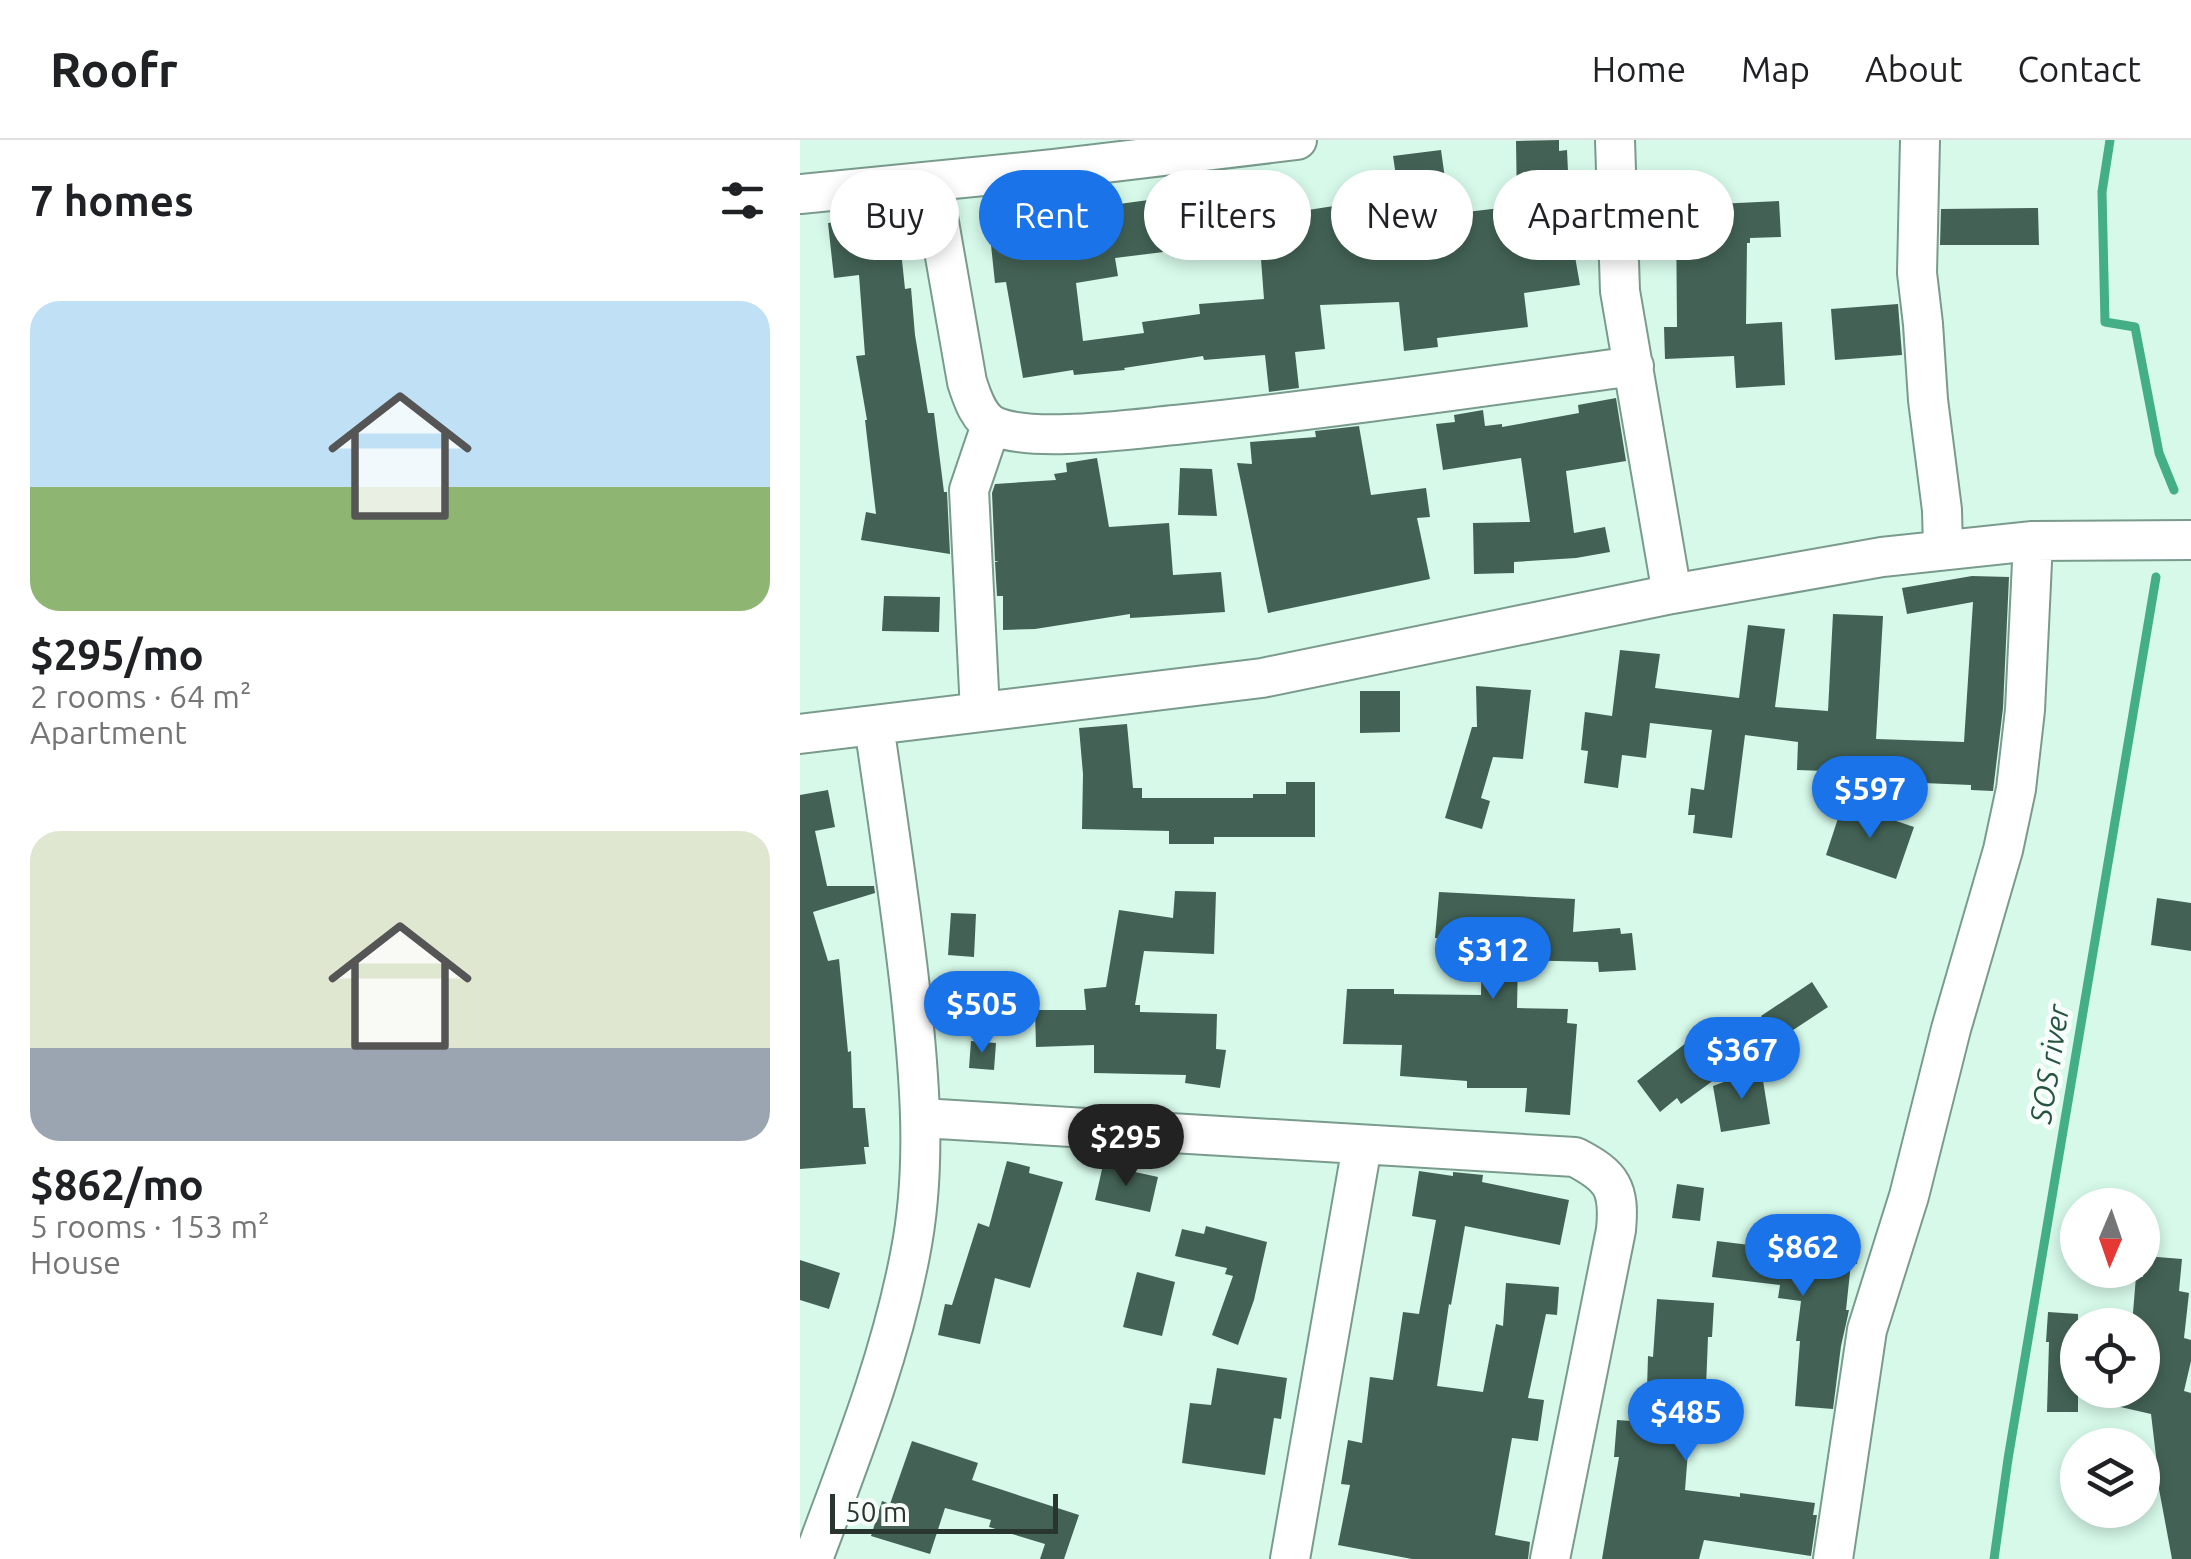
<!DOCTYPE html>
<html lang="en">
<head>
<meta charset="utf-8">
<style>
	body { margin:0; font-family:Ubuntu,sans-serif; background:#f2f2f2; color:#202124; height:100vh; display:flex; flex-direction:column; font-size:38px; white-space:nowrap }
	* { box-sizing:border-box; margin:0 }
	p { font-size:32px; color:#757577 }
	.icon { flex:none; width:55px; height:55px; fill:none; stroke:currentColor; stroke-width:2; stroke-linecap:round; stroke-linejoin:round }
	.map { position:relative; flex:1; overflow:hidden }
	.drawer { display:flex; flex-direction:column; background:#fff; width:800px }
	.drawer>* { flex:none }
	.hud { position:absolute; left:30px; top:30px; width:950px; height:90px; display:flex; gap:20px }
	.needle { width:65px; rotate:182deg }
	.tools { position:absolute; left:1260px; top:1048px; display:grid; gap:20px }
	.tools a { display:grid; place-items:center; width:100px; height:100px; border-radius:50%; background:#fff; box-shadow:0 5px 15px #0003; font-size:50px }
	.scale { position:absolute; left:30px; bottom:25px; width:228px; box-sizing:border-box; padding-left:10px; border:5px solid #28362f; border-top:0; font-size:28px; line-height:35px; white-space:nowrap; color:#28362f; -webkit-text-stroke:8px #f8fefb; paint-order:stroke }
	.price { position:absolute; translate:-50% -85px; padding:0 22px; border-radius:35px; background:#1a73e8; color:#fff; font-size:32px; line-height:65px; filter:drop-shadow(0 2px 5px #0008) }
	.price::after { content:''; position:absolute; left:50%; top:60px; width:30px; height:22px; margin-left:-15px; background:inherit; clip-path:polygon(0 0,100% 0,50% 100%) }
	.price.selected { background:#222; color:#fff }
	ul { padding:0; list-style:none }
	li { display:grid; align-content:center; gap:20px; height:530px; padding:0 30px }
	li span { display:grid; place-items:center; height:310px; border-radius:30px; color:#555 }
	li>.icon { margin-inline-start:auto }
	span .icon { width:180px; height:180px; fill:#fffc; stroke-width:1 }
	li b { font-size:42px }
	h2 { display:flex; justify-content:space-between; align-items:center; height:120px; padding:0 30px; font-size:42px }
	.chip { padding:0 35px; border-radius:45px; background:#fff; box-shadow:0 5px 15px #0003; font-size:35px; line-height:90px }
	.chip.selected { background:#1a73e8; color:#fff }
	header { display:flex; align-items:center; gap:60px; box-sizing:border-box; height:140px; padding:0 50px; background:#fff; border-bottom:2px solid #e0e0e0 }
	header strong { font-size:48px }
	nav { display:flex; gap:55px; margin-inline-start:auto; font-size:35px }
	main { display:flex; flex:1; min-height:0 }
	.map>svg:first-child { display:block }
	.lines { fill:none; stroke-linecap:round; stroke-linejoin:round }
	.stream { stroke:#44ae87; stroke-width:9 }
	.building { fill:#436255; fill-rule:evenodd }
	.minor-casing { stroke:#7a9b8c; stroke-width:42 }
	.minor { stroke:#fff; stroke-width:38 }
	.labels { text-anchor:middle; stroke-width:10; stroke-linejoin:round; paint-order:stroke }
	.water-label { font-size:30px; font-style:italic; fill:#275342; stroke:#f8fefb }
</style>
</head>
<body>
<header>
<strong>Roofr</strong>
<nav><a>Home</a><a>Map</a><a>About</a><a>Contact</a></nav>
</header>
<main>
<section class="drawer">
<h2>7 homes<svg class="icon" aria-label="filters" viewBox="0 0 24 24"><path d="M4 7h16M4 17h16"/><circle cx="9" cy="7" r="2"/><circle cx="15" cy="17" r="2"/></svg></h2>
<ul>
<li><span style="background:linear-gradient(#bfe0f5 60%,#8fb573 0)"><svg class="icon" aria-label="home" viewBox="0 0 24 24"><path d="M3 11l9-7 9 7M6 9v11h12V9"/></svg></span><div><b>$295/mo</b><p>2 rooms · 64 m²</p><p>Apartment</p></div></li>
<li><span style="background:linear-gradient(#dfe7d0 70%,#9aa5b1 0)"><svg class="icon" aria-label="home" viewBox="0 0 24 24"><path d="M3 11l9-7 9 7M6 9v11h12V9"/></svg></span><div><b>$862/mo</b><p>5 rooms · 153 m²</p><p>House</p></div></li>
</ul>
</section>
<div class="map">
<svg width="1391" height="1419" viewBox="0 0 1391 1419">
	<rect width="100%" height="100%" fill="#d6f9e9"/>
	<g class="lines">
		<path class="stream" d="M 1310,0 L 1302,52 L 1305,182 L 1335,187 L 1359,313 L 1374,350
			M 1194,1419 L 1208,1319 L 1356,437"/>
	</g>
	<path class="building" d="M 759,0 L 759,11 L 767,10 L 769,53 L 788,51 L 790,87 L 770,88 L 780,145 L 724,153 L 728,187 L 637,198 L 638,207 L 604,211 L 599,162 L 520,165 L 525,209 L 495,212 L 499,248 L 469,252 L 465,215 L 404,220 L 403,216 L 324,228 L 325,230 L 274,235 L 273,230 L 223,238 L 206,142 L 195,143 L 189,86 L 215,83 L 214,72 L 281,63 L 282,69 L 430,49 L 435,83 L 483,80 L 482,66 L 508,64 L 508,70 L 599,56 L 593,16 L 641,10 L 650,74 L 717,66 L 716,1 ZM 460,106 L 464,159 L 399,164 L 400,174 L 342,182 L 344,193 L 283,201 L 276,143 L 318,136 L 315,118 L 396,108 L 397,114 Z
		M 979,61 L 981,97 L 950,98 L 950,103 L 947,103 L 946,184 L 982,182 L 985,245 L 936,248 L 934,216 L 865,219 L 864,187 L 877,187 L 876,66 Z
		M 1238,68 L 1239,105 L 1140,105 L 1141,69 Z
		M 53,80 L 54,87 L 98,82 L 105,149 L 111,148 L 115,195 L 128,273 L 134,273 L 144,352 L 147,352 L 150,414 L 61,400 L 66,372 L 76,374 L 65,280 L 67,280 L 56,216 L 65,215 L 59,135 L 34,138 L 28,83 Z
		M 1098,164 L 1102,215 L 1035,220 L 1031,169 Z
		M 816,258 L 826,321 L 766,331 L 774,393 L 805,387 L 810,412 L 776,418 L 714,422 L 714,433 L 674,434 L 673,383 L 730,382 L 721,318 L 643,330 L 636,284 L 655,282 L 654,275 L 683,270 L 685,286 L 702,284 L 702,287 L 779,273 L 778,265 Z
		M 559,286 L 571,355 L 626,348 L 630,377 L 617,378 L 630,439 L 468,473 L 437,323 L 452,324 L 450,302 L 516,297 L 515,291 Z
		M 297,318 L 309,387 L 369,383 L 373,435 L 421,432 L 425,472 L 330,478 L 330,474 L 235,489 L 203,490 L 203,456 L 197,456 L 195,422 L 199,421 L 195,421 L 192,353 L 195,344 L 256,340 L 254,334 L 267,332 L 266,323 Z
		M 380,328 L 412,329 L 417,376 L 378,375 Z
		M 1172,436 L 1209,437 L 1203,568 L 1193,651 L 1171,650 L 1171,645 L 1051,640 L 1054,632 L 997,630 L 998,602 L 945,595 L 932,698 L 893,693 L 895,675 L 888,675 L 891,648 L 904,650 L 912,590 L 850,583 L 846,618 L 822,615 L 818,648 L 784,643 L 788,611 L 781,610 L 785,572 L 812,576 L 820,510 L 860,514 L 855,548 L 939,558 L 948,485 L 985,489 L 975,567 L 1028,571 L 1033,474 L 1083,476 L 1076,599 L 1164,602 L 1173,462 L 1107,474 L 1102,448 Z
		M 84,456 L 140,457 L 139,492 L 82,491 Z
		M 676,546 L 731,550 L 723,619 L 693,617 L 681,658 L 690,661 L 682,689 L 645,678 L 672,587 L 677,587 Z
		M 560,551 L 600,551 L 600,592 L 560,593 Z
		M 327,584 L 333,648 L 342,648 L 342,658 L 453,658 L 453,654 L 486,654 L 486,642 L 515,642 L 515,697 L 414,697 L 414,704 L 369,704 L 369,691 L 282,689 L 283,634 L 279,588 Z
		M 28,650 L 35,687 L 15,691 L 27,746 L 74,746 L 75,753 L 13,772 L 28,821 L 39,819 L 48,912 L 51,911 L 53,968 L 65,968 L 69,1007 L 64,1007 L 66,1024 L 0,1029 L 0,655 Z
		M 1043,663 L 1114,687 L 1096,739 L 1026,715 Z
		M 375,751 L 416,752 L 414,814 L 344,811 L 335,865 L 340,865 L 340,872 L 417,874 L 416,909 L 426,910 L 420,948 L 385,943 L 386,935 L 294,933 L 294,905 L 236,907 L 235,870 L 286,870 L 284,849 L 306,847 L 319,770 L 373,778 Z
		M 639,752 L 775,759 L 773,792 L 820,788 L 821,794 L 832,793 L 836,830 L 799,832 L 798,822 L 718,820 L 717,868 L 768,869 L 767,883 L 777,884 L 770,975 L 725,972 L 727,948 L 667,948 L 667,941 L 600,936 L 602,905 L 543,904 L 547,849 L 594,849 L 594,854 L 681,855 L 682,801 L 635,798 Z
		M 1357,758 L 1391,763 L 1391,811 L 1351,805 Z
		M 151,773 L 176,774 L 174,817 L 148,815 Z
		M 1012,842 L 1028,867 L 978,900 L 961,876 Z
		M 171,901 L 196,903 L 194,930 L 169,928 Z
		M 886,903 L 914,940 L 881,964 L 877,958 L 860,972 L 837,941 Z
		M 961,928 L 970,984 L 921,992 L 913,946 Z
		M 207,1021 L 230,1027 L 229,1033 L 263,1042 L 230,1148 L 195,1138 L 180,1204 L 138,1195 L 145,1164 L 152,1165 L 178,1083 L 189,1087 Z
		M 303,1025 L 358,1037 L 350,1072 L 295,1060 Z
		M 619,1031 L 653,1036 L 653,1032 L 683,1035 L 682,1042 L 769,1060 L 760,1105 L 665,1086 L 651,1165 L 649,1164 L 637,1246 L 683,1252 L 696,1184 L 703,1186 L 706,1143 L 759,1147 L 757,1175 L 746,1174 L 728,1258 L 744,1260 L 738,1301 L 712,1298 L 695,1395 L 730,1402 L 728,1419 L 612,1419 L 538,1405 L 550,1345 L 541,1344 L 548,1300 L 562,1303 L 570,1237 L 593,1240 L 603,1172 L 619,1174 L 636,1080 L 612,1076 Z
		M 877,1044 L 904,1048 L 900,1081 L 872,1078 Z
		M 406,1086 L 467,1102 L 454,1160 L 438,1205 L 412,1195 L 433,1136 L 425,1134 L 427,1128 L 375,1116 L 382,1089 L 404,1094 Z
		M 984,1092 L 1059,1098 L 1057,1124 L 1051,1123 L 1046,1170 L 1049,1170 L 1048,1175 L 1041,1206 L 1033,1269 L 995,1266 L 1000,1201 L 996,1201 L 1001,1161 L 978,1158 L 980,1145 L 912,1137 L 917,1101 L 982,1109 Z
		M 1345,1116 L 1382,1119 L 1379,1151 L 1389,1153 L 1384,1198 L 1391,1200 L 1391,1221 L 1384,1251 L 1391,1253 L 1391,1419 L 1372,1419 L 1356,1333 L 1358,1333 L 1351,1274 L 1290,1260 L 1291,1250 L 1342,1250 L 1342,1185 L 1332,1185 L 1336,1136 L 1343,1137 Z
		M 0,1120 L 40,1133 L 29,1169 L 0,1160 Z
		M 337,1132 L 375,1142 L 362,1196 L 323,1187 Z
		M 857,1159 L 914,1163 L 912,1197 L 908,1197 L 906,1248 L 893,1248 L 885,1350 L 940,1357 L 940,1353 L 1015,1363 L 1013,1375 L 1017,1375 L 1011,1416 L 904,1400 L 899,1419 L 802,1419 L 819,1317 L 814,1317 L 817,1280 L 846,1282 L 848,1216 L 853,1217 Z
		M 1248,1172 L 1278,1174 L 1278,1272 L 1247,1272 L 1249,1202 L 1246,1202 Z
		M 417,1228 L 487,1238 L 481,1279 L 474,1278 L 465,1335 L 382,1323 L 390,1263 L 411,1265 Z
		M 112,1301 L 178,1323 L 172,1340 L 279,1375 L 264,1419 L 240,1419 L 245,1404 L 189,1387 L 191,1380 L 145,1368 L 130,1414 L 71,1396 L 82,1361 L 90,1364 Z"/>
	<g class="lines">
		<g class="minor-casing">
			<path id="minor" d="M 815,0 L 820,151 L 872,454
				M 1120,0 L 1117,133 L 1123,184 L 1128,260 L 1142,370 L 1143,409
				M 132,42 L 167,242 C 172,257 178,278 194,286 C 232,303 331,289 375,285 C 528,269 681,247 834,226
				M 0,54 L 254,29 L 497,0
				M 180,571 L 169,350 L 191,285
				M 0,594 L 462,538 L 872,454 L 1082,417 L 1233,401 L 1391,400
				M 121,978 L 775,1017 C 812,1036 820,1048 816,1090 L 750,1419
				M 13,1419 C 50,1319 90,1220 110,1115 C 127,1030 120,942 111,857 C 101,766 87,676 74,585
				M 490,1419 L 562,1006
				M 1033,1419 L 1067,1190 L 1109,1056 L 1151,889 L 1203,710 L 1216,649 L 1225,570 L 1233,401"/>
		</g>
		<use href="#minor" class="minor"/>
	</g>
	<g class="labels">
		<g class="water-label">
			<text transform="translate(1250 924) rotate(-81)" y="10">SOS river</text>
		</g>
	</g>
</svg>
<div class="tools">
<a><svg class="needle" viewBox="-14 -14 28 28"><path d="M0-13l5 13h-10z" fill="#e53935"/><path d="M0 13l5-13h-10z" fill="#757577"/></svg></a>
<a><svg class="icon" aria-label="locate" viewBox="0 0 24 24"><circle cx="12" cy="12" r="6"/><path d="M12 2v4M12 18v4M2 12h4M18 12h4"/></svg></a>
<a><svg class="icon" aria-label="layers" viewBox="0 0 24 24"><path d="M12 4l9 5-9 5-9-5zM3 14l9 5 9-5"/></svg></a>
</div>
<div class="scale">50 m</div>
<b class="price" style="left:1070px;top:701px">$597</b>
<b class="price" style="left:693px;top:862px">$312</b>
<b class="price" style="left:182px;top:916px">$505</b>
<b class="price" style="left:942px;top:962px">$367</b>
<b class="price selected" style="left:326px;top:1049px">$295</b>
<b class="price" style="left:1003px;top:1159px">$862</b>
<b class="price" style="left:886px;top:1324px">$485</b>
<div class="hud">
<a class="chip">Buy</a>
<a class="chip selected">Rent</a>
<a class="chip">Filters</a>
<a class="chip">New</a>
<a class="chip">Apartment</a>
</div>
</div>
</main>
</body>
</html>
